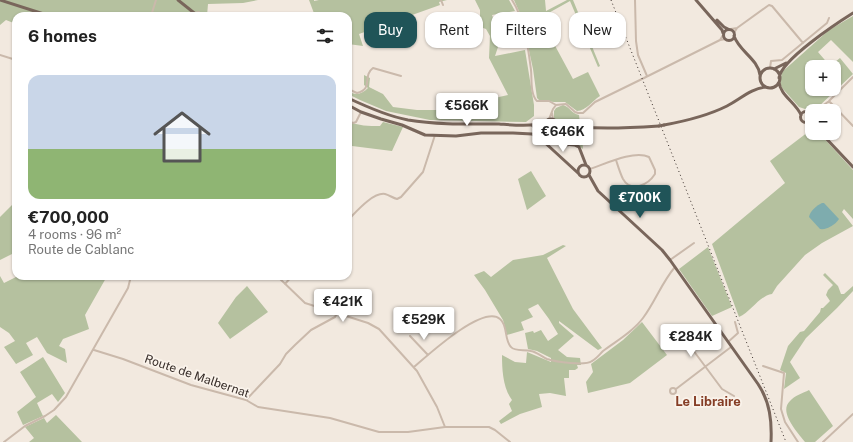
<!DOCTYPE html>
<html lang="en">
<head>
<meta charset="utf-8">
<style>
	body { margin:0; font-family:"Public Sans",sans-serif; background:#f2f2f2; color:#222; height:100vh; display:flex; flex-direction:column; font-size:15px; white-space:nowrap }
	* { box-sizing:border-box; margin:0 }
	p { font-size:13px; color:#767676 }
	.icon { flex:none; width:22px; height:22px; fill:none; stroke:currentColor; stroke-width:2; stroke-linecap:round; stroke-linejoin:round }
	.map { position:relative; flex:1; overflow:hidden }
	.side { position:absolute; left:12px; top:12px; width:340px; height:268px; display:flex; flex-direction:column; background:#fff; border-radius:12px; box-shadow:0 1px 3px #0004 }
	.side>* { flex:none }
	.banner { position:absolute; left:364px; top:12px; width:380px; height:36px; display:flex; gap:8px }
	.tools { position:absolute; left:805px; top:60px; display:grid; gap:8px }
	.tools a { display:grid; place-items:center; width:36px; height:36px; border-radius:8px; background:#fff; box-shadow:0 1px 3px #0004; font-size:20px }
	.price { position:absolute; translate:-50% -34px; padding:0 9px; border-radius:4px; background:#fff; color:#222; font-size:13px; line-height:26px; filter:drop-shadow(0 1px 2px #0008) }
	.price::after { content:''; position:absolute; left:50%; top:24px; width:12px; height:9px; margin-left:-6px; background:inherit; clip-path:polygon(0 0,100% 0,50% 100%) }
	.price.active { background:#205458; color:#fff }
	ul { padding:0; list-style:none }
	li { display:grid; align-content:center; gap:8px; height:212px; padding:0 16px }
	li span { display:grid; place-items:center; height:124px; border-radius:12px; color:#555 }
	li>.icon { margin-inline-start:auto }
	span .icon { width:72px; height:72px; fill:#fffc; stroke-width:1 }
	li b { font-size:17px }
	h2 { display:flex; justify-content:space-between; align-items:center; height:48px; padding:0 16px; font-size:17px }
	.pill { padding:0 14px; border-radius:12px; background:#fff; box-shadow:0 1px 3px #0004; font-size:14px; line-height:36px }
	.pill.active { background:#205458; color:#fff }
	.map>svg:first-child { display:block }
	.green { fill:#b5c19f; fill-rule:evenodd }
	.water { fill:#7eacae }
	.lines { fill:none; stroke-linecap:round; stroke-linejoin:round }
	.minor { stroke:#cab9ab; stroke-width:2 }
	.major { stroke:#79665b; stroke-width:3 }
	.rail { stroke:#382e2a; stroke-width:1; stroke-dasharray:1 3; stroke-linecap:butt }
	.major-bridge { stroke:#79665b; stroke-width:3 }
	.labels { text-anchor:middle; stroke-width:3.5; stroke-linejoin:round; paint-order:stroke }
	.street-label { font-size:12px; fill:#382e2a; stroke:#faf3eb }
	.neighbourhood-label { font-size:13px; font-weight:bold; fill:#853d25; stroke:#faf3eb }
</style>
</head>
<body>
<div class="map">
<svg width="853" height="442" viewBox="0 0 853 442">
	<rect width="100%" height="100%" fill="#f2e9df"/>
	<path class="green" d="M 0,0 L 258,0 L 243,3 L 208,4 L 207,16 L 16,16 L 16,24 L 6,20 L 0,25 Z
		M 309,0 L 314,0 L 314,1 L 319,0 L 447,0 L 439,2 L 440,5 L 359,34 L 363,46 L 348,44 L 348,16 L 315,16 Z
		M 475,0 L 509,0 L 515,11 L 492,15 L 501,38 L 495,56 L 525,50 L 534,105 L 534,116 L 526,122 L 430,120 L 386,111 L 360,100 L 348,94 L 348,91 C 356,96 362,94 368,88 L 364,85 L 364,75 L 370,78 L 369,87 L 383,94 L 393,107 L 417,110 L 441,110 L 508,95 L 489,58 L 490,36 L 486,29 L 480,27 L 480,10 Z
		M 514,0 L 545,0 L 546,11 L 567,0 L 573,0 L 600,66 L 598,67 L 570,1 L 545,15 L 546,29 L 573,79 L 588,72 L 600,96 C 592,101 586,111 577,111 L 565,102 L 554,102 L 539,100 L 537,98 L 533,69 L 522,18 Z
		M 853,16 L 853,62 L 831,40 L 818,52 L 830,66 L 840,58 L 853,74 L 816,109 L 805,109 L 799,107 L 782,88 L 780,83 L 782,72 L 829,30 ZM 812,67 L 834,67 L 834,89 L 812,89 Z
		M 563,105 C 570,107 572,114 579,115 L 580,124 L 560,123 L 554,118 L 554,111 L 556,108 Z
		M 348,121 C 359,126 368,126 380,126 L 383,122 L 403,127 L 392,151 L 352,146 L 348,150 Z
		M 564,128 L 581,128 L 583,149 L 574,142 L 565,143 L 559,142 L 557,139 L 557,130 Z
		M 812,129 L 812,133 L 819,133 L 853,170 L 853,219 L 844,209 L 842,212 L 853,226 L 822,243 L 805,255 L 777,286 L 772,294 C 759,296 751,312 739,317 L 712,244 L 785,183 L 770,161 Z
		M 531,171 L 546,196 L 527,210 L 518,179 Z
		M 16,201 L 16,252 L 0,260 L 0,217 Z
		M 563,245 L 566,246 L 547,258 L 573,309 L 602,348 L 598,350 L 559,321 L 559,323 L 574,336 L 558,350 L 567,357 L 580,358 L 581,365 L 577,365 L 578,368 L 575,370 L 569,370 L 569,378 L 564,378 L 566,396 L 550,393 L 539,394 L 542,407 L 520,414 L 501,424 L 499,421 L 512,411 L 509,404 L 512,400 C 503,388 502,370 502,355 L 515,362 L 526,363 L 527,352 L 551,362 L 551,358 L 537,351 L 528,349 L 525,333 L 533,331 L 534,333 L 541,330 L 548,341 L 558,334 L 549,319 L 538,304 L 528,309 L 533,317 L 521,322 L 524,330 L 507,335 L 503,320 L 485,290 L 474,275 L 484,271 L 491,277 L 513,260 L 543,255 Z
		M 708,247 L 732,307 L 712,316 L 679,269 Z
		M 825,273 L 838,286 L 841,294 L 844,294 L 853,286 L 853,291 L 837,308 L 806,338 L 790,362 L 800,378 L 784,389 L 786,373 L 780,370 L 788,346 L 800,332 L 804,331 L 820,312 L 821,308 L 823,308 L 830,301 L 826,295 L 828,290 L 833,285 L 823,275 Z
		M 0,276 L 4,283 L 18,276 L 66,276 L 66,277 L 69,276 L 111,276 L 106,278 L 85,315 L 89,329 L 63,339 L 59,346 L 65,349 L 67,363 L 47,353 L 37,337 L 26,343 L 33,355 L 16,364 L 4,347 L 15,341 L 9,333 L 0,327 Z
		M 247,286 L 268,312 L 230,339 L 218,323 L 236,297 Z
		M 642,322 L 667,355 L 630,383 L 588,393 L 586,382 L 593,372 L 591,364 L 623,340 Z
		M 43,357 L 65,393 L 58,402 L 52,394 L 37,403 L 43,416 L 23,425 L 17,412 L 36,397 L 20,372 Z
		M 809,390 L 833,426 L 815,442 L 805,442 C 798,433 778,412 790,401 C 794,396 803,393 809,390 Z
		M 56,415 L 82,442 L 29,442 L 34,438 L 25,427 L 44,418 L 47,423 Z"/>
	<path class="water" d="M 822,203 L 824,203 L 839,219 C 835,225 827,230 820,229 L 809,217 C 810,211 816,206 822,203 Z"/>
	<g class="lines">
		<path class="minor" d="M 441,0 L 443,5
			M 512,0 C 525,20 528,47 531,70 C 532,79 530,94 537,101 L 549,101 L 556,105
			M 635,0 L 636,41 L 638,55 L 647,76
			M 195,13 L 199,12 L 202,16
			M 151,16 L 156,0
			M 731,29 L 737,28 L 769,5 L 772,6 L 803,43
			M 734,33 L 737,28
			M 720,40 L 723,35
			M 0,55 L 16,60
			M 770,68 L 771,61 L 782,60 L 827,23 L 829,18
			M 348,89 L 357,93 C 374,89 362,76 373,68 L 401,76
			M 829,101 L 853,126
			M 816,111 L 829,101 L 853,77
			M 809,112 L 812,111
			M 552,113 L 553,119
			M 549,119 L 553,109 L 556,105 L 566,104 L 575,112 L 578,113 L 583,113 L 595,102 L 642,79 L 720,40 L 726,39
			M 348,120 L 353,123 L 356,122 L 361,112
			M 590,169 C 605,164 634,150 649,157 L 655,170 L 655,174 C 648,185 631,193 623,179 C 620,173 618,166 616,160
			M 348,220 C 356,212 373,192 385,194 C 389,195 393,198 397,199 L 401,197 L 423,172 L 435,135
			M 670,260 L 694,243
			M 277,276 L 305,303 L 368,323 L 379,329 L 417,371 L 437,407 L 445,427
			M 285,284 L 292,276
			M 410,336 L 428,355
			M 687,342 L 722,389 L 734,396
			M 728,342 L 738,333 L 735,322
			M 94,350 L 123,359 L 191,385 L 246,400 L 258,407 L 330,418 L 379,432 L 408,432 L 445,427 L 489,427 L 495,430 L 510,442
			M 763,366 L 784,373 L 781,409 L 785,422 L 798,442
			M 414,367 C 427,356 483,304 500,319 C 508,325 504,340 511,347 C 515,352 525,349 531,351 C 537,352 542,357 547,359 C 556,362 585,366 592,361 C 596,359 599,355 603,351 C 616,341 633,332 643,318 C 655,302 662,282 675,267
			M670 391a3 3 0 1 1 6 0a3 3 0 1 1-6 0Z
			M 676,389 L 731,347
			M 246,400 L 280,364 L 286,354 L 295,345 L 311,330 L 335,317 L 337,313
			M 4,442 L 25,426 L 45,416 L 54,410 L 66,397 L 128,288 L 131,276
			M 823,442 L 853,414"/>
		<path class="major" d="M 0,0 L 50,16
			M 178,0 L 198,16
			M 696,0 L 722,30 L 723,33
			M 717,20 L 724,27 L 728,29
			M723.5 35a5.5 5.5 0 1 1 11 0a5.5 5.5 0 1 1-11 0Z
			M 734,36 C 739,51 758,59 760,75
			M760 78a10 10 0 1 1 20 0a10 10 0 1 1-20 0Z
			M 774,69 L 786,63
			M 779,78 C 781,60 837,23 853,13
			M 779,82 C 780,95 796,103 801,115
			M 348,98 C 367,107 387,116 408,120 C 438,125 469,124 499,124 C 513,125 531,127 545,123
			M 348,105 L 361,112 L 381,119 L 402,125 L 425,135 L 456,136 L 481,133 L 513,133 L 532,134 L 542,140 L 578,173
			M800.5 117a5.5 5.5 0 1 1 11 0a5.5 5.5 0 1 1-11 0Z
			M544 126a7 7 0 1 1 14 0a7 7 0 1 1-14 0Z
			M 557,124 C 588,130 627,128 659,126
			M 664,125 C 686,121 707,116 727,106 C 739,100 752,88 766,87
			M 533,126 L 545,129
			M 551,132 C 552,135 554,139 556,141 C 562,149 570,141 579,147 L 586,165
			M 821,133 L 853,167
			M578 171a6 6 0 1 1 12 0a6 6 0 1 1-12 0Z
			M 589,175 L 598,191 L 662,250 L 670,260 L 758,384 C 770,402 772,421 771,442"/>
		<path class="rail" d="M 611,0 L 786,442"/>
		<path class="major-bridge" d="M 659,126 L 664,125"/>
	</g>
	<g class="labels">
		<g class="street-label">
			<text transform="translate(197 376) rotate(19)" y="4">Route de Malbernat</text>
		</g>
		<g class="neighbourhood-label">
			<text x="708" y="406">Le Libraire</text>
		</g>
	</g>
</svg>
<div class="tools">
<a>+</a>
<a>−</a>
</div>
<b class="price" style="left:467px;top:127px">€566K</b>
<b class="price" style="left:563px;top:153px">€646K</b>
<b class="price active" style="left:640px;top:219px">€700K</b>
<b class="price" style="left:343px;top:323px">€421K</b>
<b class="price" style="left:424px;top:341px">€529K</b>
<b class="price" style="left:691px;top:358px">€284K</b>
<div class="banner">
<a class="pill active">Buy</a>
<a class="pill">Rent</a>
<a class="pill">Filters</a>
<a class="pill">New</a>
</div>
<section class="side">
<h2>6 homes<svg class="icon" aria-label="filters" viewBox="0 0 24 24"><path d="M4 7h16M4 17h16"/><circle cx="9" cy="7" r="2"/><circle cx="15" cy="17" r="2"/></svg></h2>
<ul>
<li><span style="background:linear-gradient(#c9d6e8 60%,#8fb573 0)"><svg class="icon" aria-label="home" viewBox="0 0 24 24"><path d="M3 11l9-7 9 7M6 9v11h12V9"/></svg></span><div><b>€700,000</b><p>4 rooms · 96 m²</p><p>Route de Cablanc</p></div></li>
</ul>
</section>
</div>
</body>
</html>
